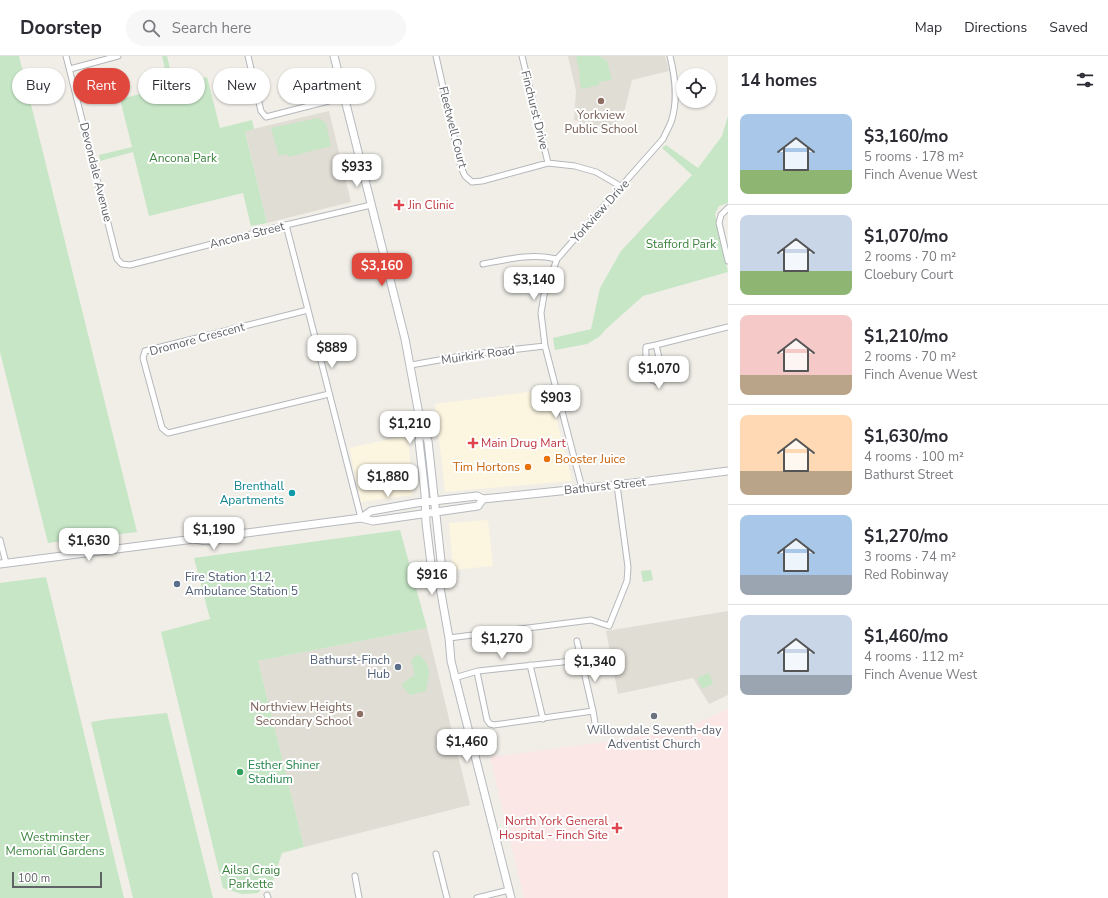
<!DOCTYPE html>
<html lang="en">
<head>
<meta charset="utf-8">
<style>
	body { margin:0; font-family:"Nunito Sans",sans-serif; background:#f7f7f7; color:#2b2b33; height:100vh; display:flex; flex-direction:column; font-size:15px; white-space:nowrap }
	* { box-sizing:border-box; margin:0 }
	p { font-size:13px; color:#7c7c81 }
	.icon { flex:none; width:22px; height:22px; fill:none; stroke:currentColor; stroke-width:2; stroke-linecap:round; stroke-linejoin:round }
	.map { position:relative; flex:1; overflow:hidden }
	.sheet { display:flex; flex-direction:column; background:#fff; width:380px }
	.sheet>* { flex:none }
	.top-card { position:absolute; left:12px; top:12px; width:380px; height:36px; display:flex; gap:8px }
	.controls { position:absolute; left:676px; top:12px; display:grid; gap:8px }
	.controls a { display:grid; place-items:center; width:40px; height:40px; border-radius:50%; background:#fff; box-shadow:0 1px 3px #0004; font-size:20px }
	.scale { position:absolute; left:12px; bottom:10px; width:90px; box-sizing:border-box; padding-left:4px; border:2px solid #5f6267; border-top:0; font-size:11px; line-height:14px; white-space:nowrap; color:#5f6267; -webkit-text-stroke:3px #fff; paint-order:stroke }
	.price { position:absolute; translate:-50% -34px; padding:0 9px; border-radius:8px; background:#fff; color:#222; font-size:13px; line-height:26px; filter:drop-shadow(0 1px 2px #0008) }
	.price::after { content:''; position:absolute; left:50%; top:24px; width:12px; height:9px; margin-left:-6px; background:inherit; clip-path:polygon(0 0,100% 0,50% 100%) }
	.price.current { background:#e0473d; color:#fff }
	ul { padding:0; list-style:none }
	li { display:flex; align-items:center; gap:12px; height:100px; padding:0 12px }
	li+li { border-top:1px solid #e1e1e2 }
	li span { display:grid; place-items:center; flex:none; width:112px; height:80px; border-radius:8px; color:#555 }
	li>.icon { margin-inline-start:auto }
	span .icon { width:48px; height:48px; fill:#fffc; stroke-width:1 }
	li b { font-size:17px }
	h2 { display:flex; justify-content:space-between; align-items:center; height:48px; padding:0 12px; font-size:17px }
	.chip { padding:0 14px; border-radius:18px; background:#fff; box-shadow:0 1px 3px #0004; font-size:14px; line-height:36px }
	.chip.current { background:#e0473d; color:#fff }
	header { display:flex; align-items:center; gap:24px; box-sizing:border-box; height:56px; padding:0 20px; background:#fff; border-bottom:1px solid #e1e1e2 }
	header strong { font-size:19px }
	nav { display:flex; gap:22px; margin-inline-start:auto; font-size:14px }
	.search { width:280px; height:36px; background:#f7f7f7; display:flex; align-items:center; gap:10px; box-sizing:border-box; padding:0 14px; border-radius:22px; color:#7c7c81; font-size:15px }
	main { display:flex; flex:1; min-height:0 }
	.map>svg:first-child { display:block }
	.commercial { fill:#fcf5e0 }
	.education { fill:#e0ddd5 }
	.medical { fill:#fbe7e6 }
	.green { fill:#c6e6c6 }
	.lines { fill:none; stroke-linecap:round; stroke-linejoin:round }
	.minor-casing { stroke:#b4b7bb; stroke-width:7 }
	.secondary-casing { stroke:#b6b9be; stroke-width:9 }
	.minor { stroke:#fff; stroke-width:5 }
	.secondary { stroke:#fff; stroke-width:7 }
	.education-dot { fill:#8d6e63; stroke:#fff; stroke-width:1.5 }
	.health-dot { fill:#e0444e; stroke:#fff; stroke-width:1.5 }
	.food-dot { fill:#e8710a; stroke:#fff; stroke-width:1.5 }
	.culture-dot { fill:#0f9aa8; stroke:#fff; stroke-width:1.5 }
	.service-dot { fill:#5c6f8a; stroke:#fff; stroke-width:1.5 }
	.worship-dot { fill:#6b7280; stroke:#fff; stroke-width:1.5 }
	.leisure-dot { fill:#2e9e5b; stroke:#fff; stroke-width:1.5 }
	.labels { text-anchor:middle; stroke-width:4; stroke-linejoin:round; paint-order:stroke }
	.street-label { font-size:12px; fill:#5f6267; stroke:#fff }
	.education-label { font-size:12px; fill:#785e54; stroke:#fff }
	.park-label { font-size:12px; fill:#3a823c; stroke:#fff }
	.health-label { font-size:12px; fill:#be3a42; stroke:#fff; text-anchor:start }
	.food-label { font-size:12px; fill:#c56008; stroke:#fff; text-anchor:start }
	.culture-label { font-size:12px; fill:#0d838f; stroke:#fff; text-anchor:end }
	.service-label { font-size:12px; fill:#4e5e75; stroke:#fff; text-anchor:start }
	.worship-label { font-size:12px; fill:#5b616d; stroke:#fff }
	.leisure-label { font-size:12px; fill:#27864d; stroke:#fff; text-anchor:start }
</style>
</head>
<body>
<header>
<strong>Doorstep</strong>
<div class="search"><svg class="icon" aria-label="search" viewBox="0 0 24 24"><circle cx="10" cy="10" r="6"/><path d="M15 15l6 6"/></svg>Search here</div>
<nav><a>Map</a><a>Directions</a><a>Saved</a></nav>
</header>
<main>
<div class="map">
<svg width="728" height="842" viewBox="0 0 728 842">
	<rect width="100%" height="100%" fill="#f0eee7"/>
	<path class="commercial" d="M 549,333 L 572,425 L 445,436 L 435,348 Z
		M 408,379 L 413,439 L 361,446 L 349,392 Z
		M 488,464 L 493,510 L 453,514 L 449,467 Z"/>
	<path class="education" d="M 568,0 L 665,0 L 669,15 L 632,24 L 625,53 L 612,75 L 574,64 L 576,35 Z
		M 329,55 L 351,146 L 267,167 L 245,75 Z
		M 728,555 L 728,639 L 709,648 L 693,622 L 618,638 L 606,575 Z
		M 427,572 L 470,749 L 304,791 L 258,605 Z"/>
	<path class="medical" d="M 728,653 L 728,842 L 524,842 L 490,701 L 627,683 L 693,669 Z"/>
	<path class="green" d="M 0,0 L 19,0 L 137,476 L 48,487 L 0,296 Z
		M 162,0 L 167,0 L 174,29 L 207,21 L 220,72 L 252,64 L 254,73 L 245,76 L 267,167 L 251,170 L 243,137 L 149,160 L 133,96 L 100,105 L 99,99 L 132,91 L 120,43 L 169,31 Z
		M 579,0 L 599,0 L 607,5 L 612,24 L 599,26 L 599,29 L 581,33 L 579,17 L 580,17 L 576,1 Z
		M 728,60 L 728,147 L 719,150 L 715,158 L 728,216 L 643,240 L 606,273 L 599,281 L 587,288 L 555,294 L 553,282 L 591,273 L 600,232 L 621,195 L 692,119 L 662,92 L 666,89 L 698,112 L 722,80 Z
		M 318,62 L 326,67 L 331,90 L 288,101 L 287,98 L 279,100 L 271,72 Z
		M 400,474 L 427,572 L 258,605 L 304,791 L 282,797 L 271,831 L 263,831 L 258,837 L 242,838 L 223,832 L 161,576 L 210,563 L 194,502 Z
		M 651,514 L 653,524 L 643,526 L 641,515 Z
		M 46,521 L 124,842 L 0,842 L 0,527 Z
		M 417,599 L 420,599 C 433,614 429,616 426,635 L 410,639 L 401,629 L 411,621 L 415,620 L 411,604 Z
		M 709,617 L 713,628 L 702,633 L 697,622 Z
		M 167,657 L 213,842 L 133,842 L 91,666 L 109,663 Z"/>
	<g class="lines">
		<g class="minor-casing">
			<path id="minor" d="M 66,0 L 117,203 L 122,208 L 130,209 L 286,169 L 371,149
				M 248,0 L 261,55 L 266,61 L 344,41
				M 436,0 L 461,111 L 465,120 L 472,126 L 482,125 L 548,107 L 575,110 L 596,116 L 622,131
				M 522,0 L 548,107
				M 70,13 L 118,0
				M 728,152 L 721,159 L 719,167 L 728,205
				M 286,169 L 308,254 L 361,462
				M 483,208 C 509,203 531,197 557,203
				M 308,254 L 145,295 L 143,302 L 162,372 L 168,377 L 329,338
				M 656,289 L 663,318 L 662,323 L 657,326 L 652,324 C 648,313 645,304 646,291 L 656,289 L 728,271
				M 411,309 L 473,298 L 545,290
				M 582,432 L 545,290 L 541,257 L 544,239 L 557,203 L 663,83 C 666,76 670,70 672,63 C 678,42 675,21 670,0
				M 0,484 L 6,507
				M 449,582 L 591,564 L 609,570 L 627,525 L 628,511 L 617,429
				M 577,585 L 593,655 L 596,673
				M 530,609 L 543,663
				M 477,616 L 487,664 L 490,668 L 494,669 L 593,655
				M 454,622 L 478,615 L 581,604
				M 436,798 L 447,842
				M 355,820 L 359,842
				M 267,839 L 268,842
				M 477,842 L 509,834"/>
		</g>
		<g class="secondary-casing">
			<path id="secondary" d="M 334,0 L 405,283 L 421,369 L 428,385 L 442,514 L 438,520 L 449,582 L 451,605 L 511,842
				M 421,371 L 419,385 L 425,438 L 426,467 L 432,516 L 438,520
				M 361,462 L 371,455 L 416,447 L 477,440 L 483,443 L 617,429 L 728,415
				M 194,483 C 210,475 213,475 231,479
				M 0,508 L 194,483 C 211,486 215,486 231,479 L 361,462 L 373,465 L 478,450 L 483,443"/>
		</g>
		<use href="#minor" class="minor"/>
		<use href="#secondary" class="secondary"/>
	</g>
	<g class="education-dot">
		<circle cx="601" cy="45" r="4"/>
		<circle cx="360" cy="658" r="4"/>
	</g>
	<g class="health-dot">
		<path d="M397 143h4v4h4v4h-4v4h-4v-4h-4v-4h4z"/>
		<path d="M471 381h4v4h4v4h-4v4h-4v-4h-4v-4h4z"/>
		<path d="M615 766h4v4h4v4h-4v4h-4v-4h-4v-4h4z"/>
	</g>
	<g class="food-dot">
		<circle cx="547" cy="403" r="4"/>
		<circle cx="528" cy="411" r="4"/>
	</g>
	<circle class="culture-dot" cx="292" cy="437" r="4"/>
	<g class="service-dot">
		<circle cx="177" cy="528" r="4"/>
		<circle cx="398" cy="611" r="4"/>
	</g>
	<circle class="worship-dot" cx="654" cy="660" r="4"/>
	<circle class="leisure-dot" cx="240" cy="716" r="4"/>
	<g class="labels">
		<g class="street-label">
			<text transform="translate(535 54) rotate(76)" y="4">Finchurst Drive</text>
			<text transform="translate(453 71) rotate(76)" y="4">Fleetwell Court</text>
			<text transform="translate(96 116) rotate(76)" y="4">Devondale Avenue</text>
			<text transform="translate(600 155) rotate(-48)" y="4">Yorkview Drive</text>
			<text transform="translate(247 179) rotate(-14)" y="4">Ancona Street</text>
			<text transform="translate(197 283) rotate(-15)" y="4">Dromore Crescent</text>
			<text transform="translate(478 299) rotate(-8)" y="4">Muirkirk Road</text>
			<text transform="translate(605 430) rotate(-6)" y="4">Bathurst Street</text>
		</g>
		<g class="education-label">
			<text x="601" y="63">Yorkview<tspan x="601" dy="14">Public School</tspan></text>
			<text x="352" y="655" text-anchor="end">Northview Heights<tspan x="352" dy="14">Secondary School</tspan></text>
		</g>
		<g class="park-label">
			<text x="183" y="106">Ancona Park</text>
			<text x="681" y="192">Stafford Park</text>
			<text x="55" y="785">Westminster<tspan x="55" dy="14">Memorial Gardens</tspan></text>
			<text x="251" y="818">Ailsa Craig<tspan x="251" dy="14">Parkette</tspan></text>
		</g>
		<g class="health-label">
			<text x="408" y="153">Jin Clinic</text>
			<text x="481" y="391">Main Drug Mart</text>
			<text x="608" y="769" text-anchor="end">North York General<tspan x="608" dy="14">Hospital - Finch Site</tspan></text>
		</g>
		<g class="food-label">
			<text x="555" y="407">Booster Juice</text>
			<text x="520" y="415" text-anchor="end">Tim Hortons</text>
		</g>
		<g class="culture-label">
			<text x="284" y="434">Brenthall<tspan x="284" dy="14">Apartments</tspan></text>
		</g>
		<g class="service-label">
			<text x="185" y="525">Fire Station 112,<tspan x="185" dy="14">Ambulance Station 5</tspan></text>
			<text x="390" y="608" text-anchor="end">Bathurst-Finch<tspan x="390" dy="14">Hub</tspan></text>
		</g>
		<g class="worship-label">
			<text x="654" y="678">Willowdale Seventh-day<tspan x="654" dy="14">Adventist Church</tspan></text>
		</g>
		<g class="leisure-label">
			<text x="248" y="713">Esther Shiner<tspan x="248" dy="14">Stadium</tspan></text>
		</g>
	</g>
</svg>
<div class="controls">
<a><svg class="icon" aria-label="locate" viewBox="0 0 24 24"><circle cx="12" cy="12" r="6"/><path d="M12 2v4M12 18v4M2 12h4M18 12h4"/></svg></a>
</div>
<div class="scale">100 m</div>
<b class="price" style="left:357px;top:132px">$933</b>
<b class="price current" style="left:382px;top:231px">$3,160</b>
<b class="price" style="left:534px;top:245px">$3,140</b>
<b class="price" style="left:332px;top:313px">$889</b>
<b class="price" style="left:659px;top:334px">$1,070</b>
<b class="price" style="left:556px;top:363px">$903</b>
<b class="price" style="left:410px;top:389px">$1,210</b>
<b class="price" style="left:388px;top:442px">$1,880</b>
<b class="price" style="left:214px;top:495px">$1,190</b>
<b class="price" style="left:89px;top:506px">$1,630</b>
<b class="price" style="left:432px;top:540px">$916</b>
<b class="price" style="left:502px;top:604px">$1,270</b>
<b class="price" style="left:595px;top:627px">$1,340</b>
<b class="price" style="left:467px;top:707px">$1,460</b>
<div class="top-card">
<a class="chip">Buy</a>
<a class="chip current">Rent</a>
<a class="chip">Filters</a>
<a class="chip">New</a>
<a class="chip">Apartment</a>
</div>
</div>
<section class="sheet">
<h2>14 homes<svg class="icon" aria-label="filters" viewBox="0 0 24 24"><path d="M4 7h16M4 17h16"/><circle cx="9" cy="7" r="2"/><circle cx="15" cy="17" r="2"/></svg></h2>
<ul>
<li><span style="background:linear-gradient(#a9c7e8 70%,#8fb573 0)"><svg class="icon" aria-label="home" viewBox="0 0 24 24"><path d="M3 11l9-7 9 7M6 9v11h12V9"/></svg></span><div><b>$3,160/mo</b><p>5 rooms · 178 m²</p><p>Finch Avenue West</p></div></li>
<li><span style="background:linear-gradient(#c9d6e8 70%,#8fb573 0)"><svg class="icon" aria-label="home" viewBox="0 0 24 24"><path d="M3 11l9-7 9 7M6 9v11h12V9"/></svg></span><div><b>$1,070/mo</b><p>2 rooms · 70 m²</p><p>Cloebury Court</p></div></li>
<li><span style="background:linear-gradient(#f6c9c9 75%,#b9a48a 0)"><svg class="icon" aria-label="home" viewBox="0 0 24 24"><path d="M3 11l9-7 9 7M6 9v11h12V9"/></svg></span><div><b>$1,210/mo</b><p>2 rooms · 70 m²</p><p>Finch Avenue West</p></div></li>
<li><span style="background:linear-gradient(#ffd9b3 70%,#b9a48a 0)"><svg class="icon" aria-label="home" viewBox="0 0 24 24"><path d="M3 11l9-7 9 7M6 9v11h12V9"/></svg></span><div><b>$1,630/mo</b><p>4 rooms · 100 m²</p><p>Bathurst Street</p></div></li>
<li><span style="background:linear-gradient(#a9c7e8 75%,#9aa5b1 0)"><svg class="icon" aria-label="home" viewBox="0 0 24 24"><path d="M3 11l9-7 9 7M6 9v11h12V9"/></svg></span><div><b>$1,270/mo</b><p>3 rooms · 74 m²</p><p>Red Robinway</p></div></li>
<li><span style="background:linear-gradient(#c9d6e8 75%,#9aa5b1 0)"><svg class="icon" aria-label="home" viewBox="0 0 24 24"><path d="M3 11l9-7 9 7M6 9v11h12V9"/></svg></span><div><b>$1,460/mo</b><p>4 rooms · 112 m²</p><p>Finch Avenue West</p></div></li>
</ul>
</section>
</main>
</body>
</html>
